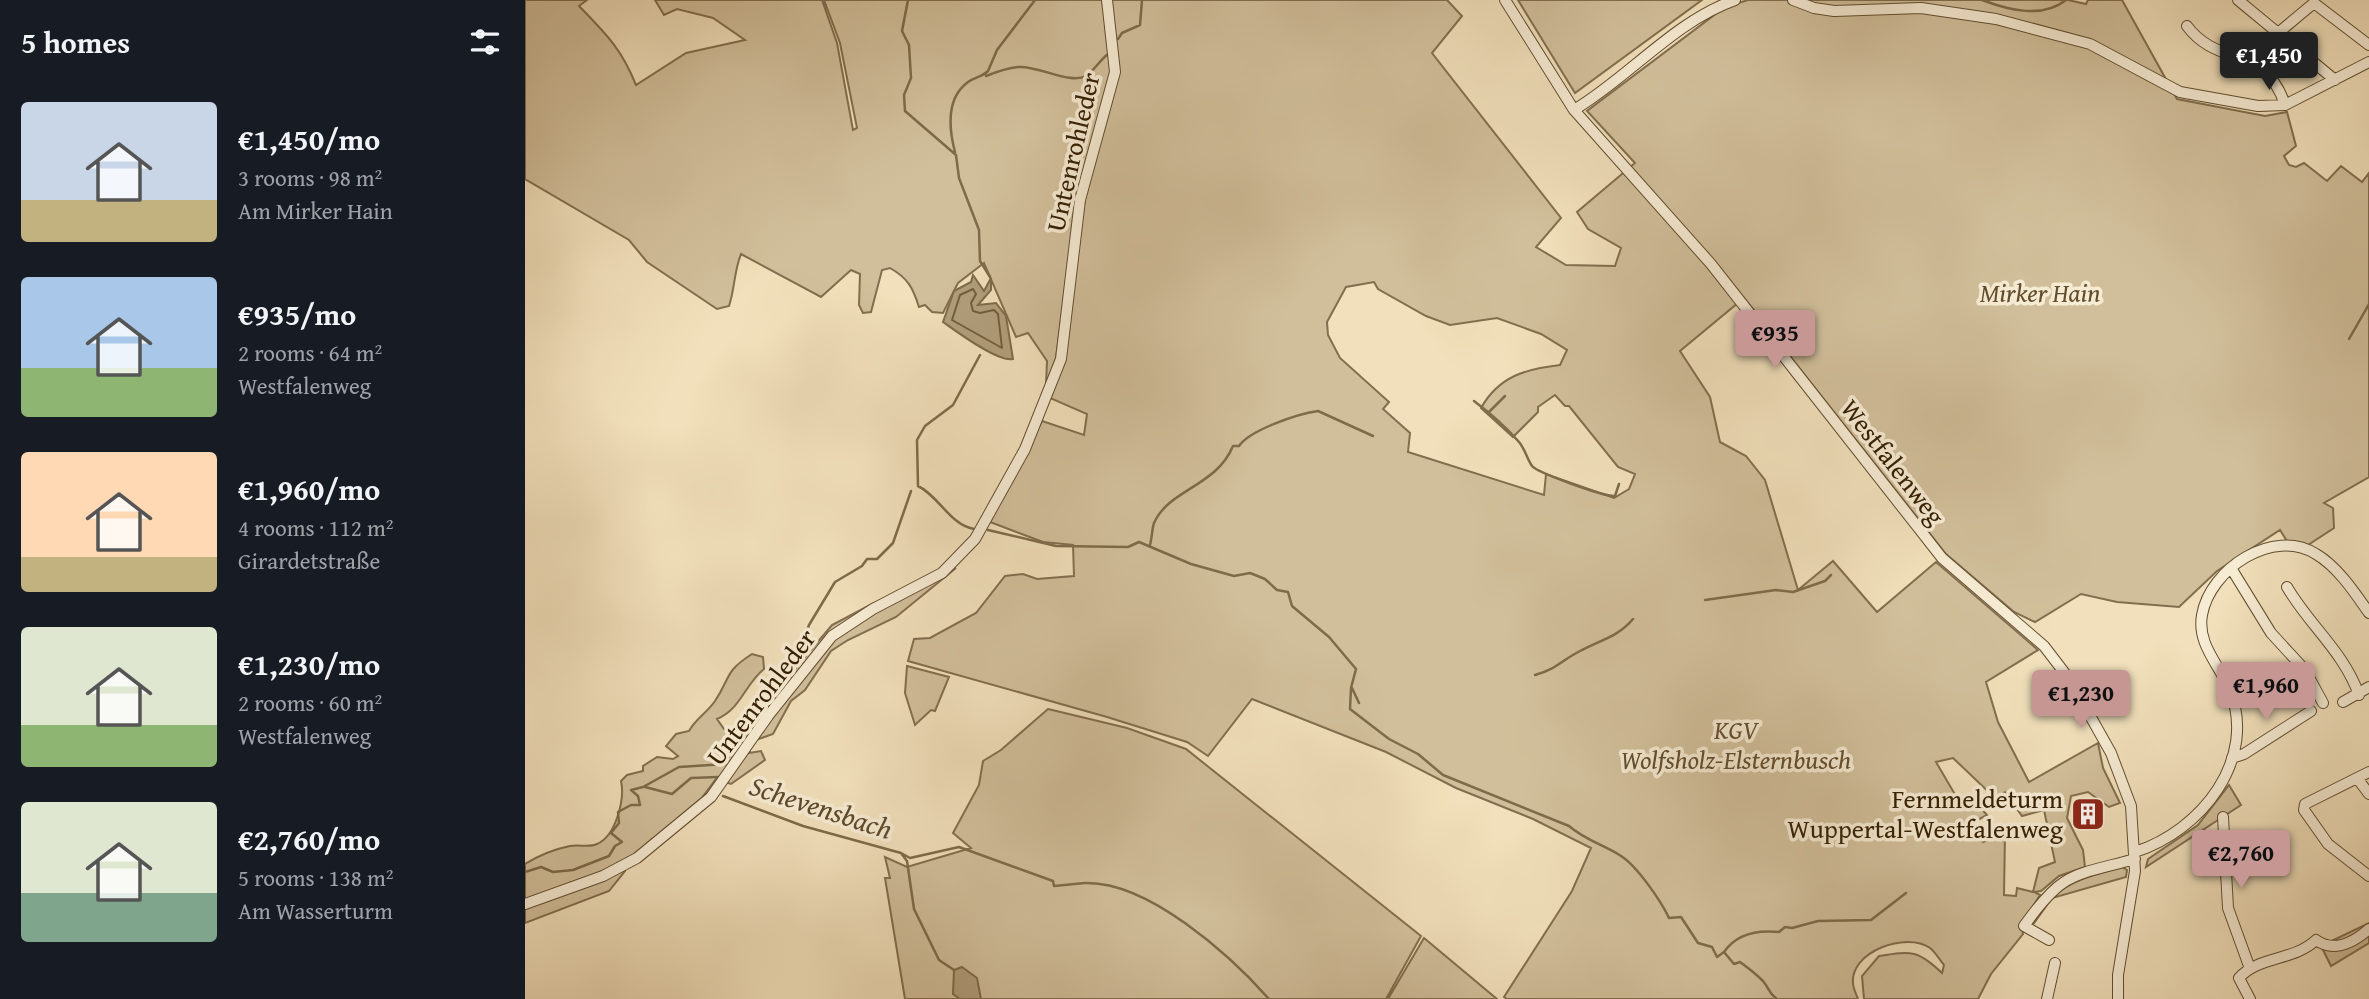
<!DOCTYPE html>
<html lang="en">
<head>
<meta charset="utf-8">
<style>
	body { margin:0; font-family:"Gentium Book Plus",serif; background:#242831; color:#f1f3f6; height:100vh; display:flex; flex-direction:column; font-size:26px; white-space:nowrap }
	* { box-sizing:border-box; margin:0 }
	p { font-size:23px; color:#9ea1a6 }
	.icon { flex:none; width:38px; height:38px; fill:none; stroke:currentColor; stroke-width:2; stroke-linecap:round; stroke-linejoin:round }
	.map { position:relative; flex:1; overflow:hidden }
	.panel { display:flex; flex-direction:column; background:#171b24; width:525px }
	.panel>* { flex:none }
	.price { position:absolute; translate:-50% -60px; padding:0 16px; border-radius:7px; background:#c59692; color:#111; font-size:23px; line-height:46px; filter:drop-shadow(0 2px 4px #0008) }
	.price::after { content:''; position:absolute; left:50%; top:42px; width:21px; height:16px; margin-left:-10px; background:inherit; clip-path:polygon(0 0,100% 0,50% 100%) }
	.price.current { background:#222; color:#fff }
	ul { padding:0; list-style:none }
	li { display:flex; align-items:center; gap:21px; height:175px; padding:0 21px }
	li span { display:grid; place-items:center; flex:none; width:196px; height:140px; border-radius:7px; color:#555 }
	li>.icon { margin-inline-start:auto }
	span .icon { width:84px; height:84px; fill:#fffc; stroke-width:1 }
	li b { font-size:30px }
	h2 { display:flex; justify-content:space-between; align-items:center; height:84px; padding:0 21px; font-size:30px }
	main { display:flex; flex:1; min-height:0 }
	.map>svg:first-child { display:block }
	.green { fill:#d1bf9b; stroke:#826e4e; stroke-width:2; fill-rule:evenodd }
	.water { fill:#b09e7b; stroke:#7e6b4a; stroke-width:2 }
	.lines { fill:none; stroke-linecap:round; stroke-linejoin:round }
	.shore { stroke:#725e3e; stroke-width:2 }
	.stream { stroke:#7e6b4a; stroke-width:2.5 }
	.minor-casing { stroke:#624e2f; stroke-width:12 }
	.minor { stroke:#f6ebd3; stroke-width:10 }
	.labels { text-anchor:middle; stroke-width:7; stroke-linejoin:round; paint-order:stroke }
	.street-label { font-size:26px; fill:#331e00; stroke:#f6ebd3 }
	.park-label { font-size:26px; font-style:italic; fill:#624e2e; stroke:#f6ebd3 }
	.poi-label { font-size:26px; fill:#331e00; stroke:#f6ebd3; text-anchor:end }
	.water-label { font-size:28px; font-style:italic; fill:#5f4b2b; stroke:#f6ebd3 }
</style>
</head>
<body>
<main>
<section class="panel">
<h2>5 homes<svg class="icon" aria-label="filters" viewBox="0 0 24 24"><path d="M4 7h16M4 17h16"/><circle cx="9" cy="7" r="2"/><circle cx="15" cy="17" r="2"/></svg></h2>
<ul>
<li><span style="background:linear-gradient(#c9d6e8 70%,#c2b280 0)"><svg class="icon" aria-label="home" viewBox="0 0 24 24"><path d="M3 11l9-7 9 7M6 9v11h12V9"/></svg></span><div><b>€1,450/mo</b><p>3 rooms · 98 m²</p><p>Am Mirker Hain</p></div></li>
<li><span style="background:linear-gradient(#a9c7e8 65%,#8fb573 0)"><svg class="icon" aria-label="home" viewBox="0 0 24 24"><path d="M3 11l9-7 9 7M6 9v11h12V9"/></svg></span><div><b>€935/mo</b><p>2 rooms · 64 m²</p><p>Westfalenweg</p></div></li>
<li><span style="background:linear-gradient(#ffd9b3 75%,#c2b280 0)"><svg class="icon" aria-label="home" viewBox="0 0 24 24"><path d="M3 11l9-7 9 7M6 9v11h12V9"/></svg></span><div><b>€1,960/mo</b><p>4 rooms · 112 m²</p><p>Girardetstraße</p></div></li>
<li><span style="background:linear-gradient(#dfe7d0 70%,#8fb573 0)"><svg class="icon" aria-label="home" viewBox="0 0 24 24"><path d="M3 11l9-7 9 7M6 9v11h12V9"/></svg></span><div><b>€1,230/mo</b><p>2 rooms · 60 m²</p><p>Westfalenweg</p></div></li>
<li><span style="background:linear-gradient(#dfe7d0 65%,#7fa58c 0)"><svg class="icon" aria-label="home" viewBox="0 0 24 24"><path d="M3 11l9-7 9 7M6 9v11h12V9"/></svg></span><div><b>€2,760/mo</b><p>5 rooms · 138 m²</p><p>Am Wasserturm</p></div></li>
</ul>
</section>
<div class="map">
<svg width="1844" height="999" viewBox="0 0 1844 999">
	<rect width="100%" height="100%" fill="#f1e0bb"/>
	<filter id="stains"><feTurbulence type="fractalNoise" baseFrequency=".00286" numOctaves="4"/><feColorMatrix values="0 0 0 0 .2 0 0 0 0 .09 0 0 0 0 .02 0 0 0 .5 -.17"/></filter>
	<radialGradient id="worn" r=".72"><stop offset=".6" stop-color="#630" stop-opacity="0"/><stop offset="1" stop-color="#630" stop-opacity=".3"/></radialGradient>
	<path class="green" d="M 0,0 L 62,0 L 54,6 C 81,34 96,48 111,85 L 161,53 L 220,40 L 188,18 L 152,9 L 139,15 L 130,0 L 297,0 L 312,43 L 328,130 L 332,128 L 315,43 L 299,0 L 922,0 L 937,16 L 907,53 L 1036,218 L 1011,247 L 1041,265 L 1090,266 L 1096,248 L 1063,229 L 1052,212 L 1110,163 L 1062,111 L 1200,7 L 1223,0 L 1543,0 L 1561,4 L 1563,0 L 1597,0 L 1652,99 L 1740,116 L 1762,112 L 1771,146 L 1759,156 L 1764,165 L 1771,167 L 1779,163 L 1802,181 L 1816,166 L 1837,182 L 1844,173 L 1844,477 L 1799,503 L 1808,508 L 1809,528 L 1783,545 L 1762,541 L 1755,530 L 1692,571 L 1654,607 L 1592,602 L 1556,594 L 1510,622 L 1489,612 L 1421,554 L 1219,298 L 1155,351 L 1185,397 L 1195,442 L 1221,456 L 1240,480 L 1273,590 L 1308,561 L 1352,612 L 1411,562 L 1513,650 L 1461,682 L 1473,722 L 1504,782 L 1573,743 L 1578,768 L 1595,803 L 1584,807 L 1563,792 L 1546,796 L 1542,818 L 1558,850 L 1560,867 L 1534,876 L 1516,891 L 1509,892 L 1515,895 L 1496,925 L 1498,934 L 1466,974 L 1453,999 L 1339,999 L 1337,976 L 1354,956 C 1387,951 1393,950 1417,973 L 1419,965 C 1415,960 1410,952 1405,948 C 1381,931 1325,952 1328,983 C 1328,988 1331,994 1333,999 L 982,999 L 979,997 L 1047,891 L 1066,848 L 1008,819 L 931,788 L 861,752 L 727,699 L 683,756 L 662,742 L 582,717 L 383,661 L 389,639 L 405,638 L 451,613 L 480,576 L 498,574 L 512,579 L 549,576 L 548,545 L 518,542 L 465,522 L 517,421 L 559,435 L 562,414 L 525,398 L 561,194 L 587,100 L 581,102 L 552,194 L 531,358 L 521,384 L 522,361 L 503,333 L 491,337 L 459,263 L 433,283 L 418,313 L 407,312 L 400,305 L 394,307 C 388,288 383,278 365,268 L 357,270 L 346,312 L 338,313 L 334,305 L 335,274 L 326,270 L 296,297 L 216,254 C 209,271 210,288 204,306 L 192,309 L 122,262 L 104,240 L 0,179 ZM 849,282 L 853,289 L 901,316 L 925,325 L 972,318 L 1016,334 L 1042,350 L 1035,365 C 1001,369 974,376 956,408 L 988,437 L 1013,412 L 1013,407 L 1030,395 L 1040,406 L 1044,406 L 1093,467 L 1110,474 L 1104,489 L 1089,498 L 1021,474 L 1019,495 L 883,452 L 885,433 L 858,409 L 864,402 L 815,358 L 803,335 L 802,322 L 821,287 ZM 1428,758 L 1470,798 L 1480,792 L 1497,816 L 1519,810 L 1530,862 L 1514,868 L 1508,892 L 1492,888 L 1491,896 L 1479,895 L 1480,834 L 1458,842 L 1447,823 L 1462,815 L 1446,797 L 1435,803 L 1411,762 Z
		M 993,0 L 1177,0 L 1050,93 Z
		M 431,568 L 371,617 L 323,640 L 306,651 L 280,690 L 266,701 L 248,734 L 228,741 L 224,753 L 236,751 L 240,760 L 206,784 L 191,779 L 176,799 L 101,862 L 100,871 L 84,891 L 0,923 L 0,864 C 13,856 30,849 45,846 C 54,844 64,848 72,844 C 91,836 100,799 96,781 L 102,775 L 118,771 L 118,766 L 132,757 L 148,759 L 153,756 L 141,746 L 151,734 L 164,731 C 171,718 182,713 190,701 C 206,677 199,672 227,654 L 238,657 L 239,669 C 220,684 216,709 192,719 L 199,729 L 207,734 L 246,697 L 307,625 L 347,604 Z
		M 382,666 L 424,677 L 410,711 L 406,710 L 390,725 L 380,693 Z
		M 523,709 L 602,728 L 661,749 L 896,936 L 861,999 L 380,999 L 360,878 L 365,878 L 360,857 L 382,867 L 446,848 L 428,833 L 454,785 L 458,761 L 476,750 Z
		M 1704,785 L 1716,805 L 1621,867 L 1623,859 L 1673,825 Z
		M 1597,867 L 1602,870 L 1601,877 L 1527,898 L 1507,926 C 1528,884 1555,879 1597,867 Z
		M 1844,923 L 1844,943 L 1806,966 L 1796,946 Z
		M 899,938 L 972,999 L 863,999 Z"/>
	<path class="water" d="M 448,275 L 459,291 L 466,278 L 466,290 L 453,305 L 471,303 L 481,316 L 488,359 C 474,363 432,332 418,322 L 429,291 L 446,282 Z
		M 437,967 L 452,978 L 456,999 L 435,999 L 428,994 L 429,970 Z"/>
	<g class="lines">
		<path class="shore" d="M 448,289 L 451,294 L 446,303 L 448,311 L 455,313 L 469,310 L 473,314 L 477,348 L 427,320 L 435,295 Z"/>
		<path class="stream" d="M 383,0 L 377,31 L 384,45 L 386,78 L 379,95 L 380,111 L 431,155 L 434,178 L 454,230 L 455,261 L 465,277
			M 1457,0 C 1484,10 1517,19 1541,0
			M 593,39 L 597,33 L 615,25 L 617,0
			M 461,76 C 471,72 483,68 493,67 C 513,65 545,85 561,76 C 567,73 575,60 583,54
			M 430,152 C 424,129 421,98 443,82 C 450,77 457,77 463,71 L 472,50 L 510,0
			M 1824,339 L 1844,304
			M 949,401 C 965,413 981,427 994,442 C 1000,449 1002,459 1007,466 C 1013,473 1080,497 1090,496 L 1094,484
			M 964,412 L 980,396
			M 449,529 C 425,525 414,496 393,486 L 392,440 L 400,426 L 428,405 L 455,355
			M 463,530 L 531,546 L 603,547 L 614,542 L 666,564 L 709,576 L 725,573 L 740,579 L 752,590 L 763,592 L 767,606 L 804,637 L 831,669 L 826,688 L 825,709 L 864,739 L 893,754 L 918,775 L 1044,826 C 1060,840 1079,845 1096,856 C 1112,866 1136,901 1144,918 L 1156,917 L 1173,943 L 1187,947 L 1192,957 L 1199,952 L 1209,964 L 1215,962 C 1223,968 1230,973 1238,981 C 1244,988 1244,994 1252,999
			M 625,545 C 627,538 627,529 629,523 C 644,489 691,487 708,446 L 714,446 C 725,430 772,414 793,411 L 848,436
			M 1180,600 L 1251,590 L 1268,592 L 1300,581 L 1306,575
			M 1010,675 C 1032,669 1037,660 1055,651 C 1075,640 1093,637 1108,619
			M 827,688 L 834,703
			M 120,787 L 147,794 L 166,778 L 193,777
			M 198,796 L 278,826 L 376,853 L 382,861 L 389,909 L 414,960 L 429,970
			M 376,853 L 385,858 L 434,847 L 528,881 L 529,886 C 540,885 550,884 560,883 C 623,881 705,955 744,999
			M 0,872 L 16,867 L 28,872 L 48,870 L 84,856 L 90,846 L 97,842 L 86,833 L 94,823 L 93,812 L 106,805 L 115,805 L 113,796 L 106,790 L 118,787 L 154,767 L 201,764 L 206,752 L 215,744 L 231,715 L 272,660 L 284,625 L 310,582 L 337,566 L 342,559 L 352,559 L 368,543 L 386,491
			M 1199,952 C 1212,933 1234,930 1254,932 L 1260,927 L 1267,928 L 1293,921 L 1346,920 L 1381,893"/>
		<g class="minor-casing">
			<path id="minor" d="M 980,0 L 1049,110 L 1186,264 L 1417,558 L 1519,646 L 1545,680 L 1586,753 L 1606,806 L 1610,871 L 1593,975 L 1593,999
				M 1268,0 L 1289,8 L 1309,11 L 1396,8 L 1471,19 L 1565,44 L 1655,92 L 1733,106 L 1760,105 L 1844,62
				M 1713,0 L 1810,80
				M 1662,26 C 1693,68 1741,45 1760,105
				M 1753,33 L 1789,3 L 1844,45
				M 1049,110 C 1104,77 1150,21 1210,0
				M 1706,568 L 1746,633 L 1780,670 L 1798,703
				M 1762,587 C 1784,625 1819,652 1834,695
				M 1818,702 L 1844,687
				M 1707,758 L 1719,754 L 1786,711
				M 1844,772 L 1780,804 L 1779,810 L 1803,844 L 1844,876
				M 1832,778 L 1844,794
				M 1698,817 L 1703,908 L 1724,966
				M 1610,852 C 1676,831 1734,759 1704,688 C 1693,663 1672,644 1677,615 C 1685,569 1748,527 1791,554 C 1813,567 1830,593 1844,613
				M 0,904 L 78,876 L 112,858 L 186,797 L 243,716 L 307,636 L 348,609 L 417,573 L 450,539 L 500,449 L 536,359 L 555,200 L 590,72 L 582,0
				M 1524,940 L 1499,926 C 1538,871 1548,876 1610,859
				M 1522,999 L 1530,963
				M 1725,999 L 1714,978 C 1733,956 1769,961 1791,940 C 1809,953 1828,943 1844,929"/>
		</g>
		<use href="#minor" class="minor"/>
	</g>
	<defs>
		<g id="building-square" transform="scale(1.75)"><rect x="-9" y="-9" width="18" height="18" rx="4" fill="#8f2418" stroke="#f6ebd3"/><path d="M-4-6H4V6H1V3H-1V6H-4ZM-2.5-4.3h1.7v1.8h-1.7ZM.8-4.3h1.7v1.8H.8ZM-2.5-1h1.7V.8h-1.7ZM.8-1h1.7V.8H.8Z" fill="#fff"/></g>
	</defs>
	<g fill-rule="evenodd">
		<use href="#building-square" x="1563" y="814"/>
	</g>
	<g class="labels">
		<g class="street-label">
			<text transform="translate(548 152) rotate(-77)" y="9">Untenrohleder</text>
			<text transform="translate(1368 462) rotate(52)" y="9">Westfalenweg</text>
			<text transform="translate(236 697) rotate(-53)" y="9">Untenrohleder</text>
		</g>
		<g class="park-label">
			<text x="1515" y="302">Mirker Hain</text>
			<text x="1211" y="739">KGV<tspan x="1211" dy="30">Wolfsholz-Elsternbusch</tspan></text>
		</g>
		<g class="poi-label">
			<text x="1538" y="808">Fernmeldeturm<tspan x="1538" dy="30">Wuppertal-Westfalenweg</tspan></text>
		</g>
		<g class="water-label">
			<text transform="translate(296 807) rotate(18)" y="10">Schevensbach</text>
		</g>
	</g>
	<rect width="100%" height="100%" filter="url(#stains)"/>
	<rect width="100%" height="100%" fill="url(#worn)"/>
</svg>
<b class="price current" style="left:1744px;top:92px">€1,450</b>
<b class="price" style="left:1250px;top:370px">€935</b>
<b class="price" style="left:1741px;top:722px">€1,960</b>
<b class="price" style="left:1556px;top:730px">€1,230</b>
<b class="price" style="left:1716px;top:890px">€2,760</b>
</div>
</main>
</body>
</html>
